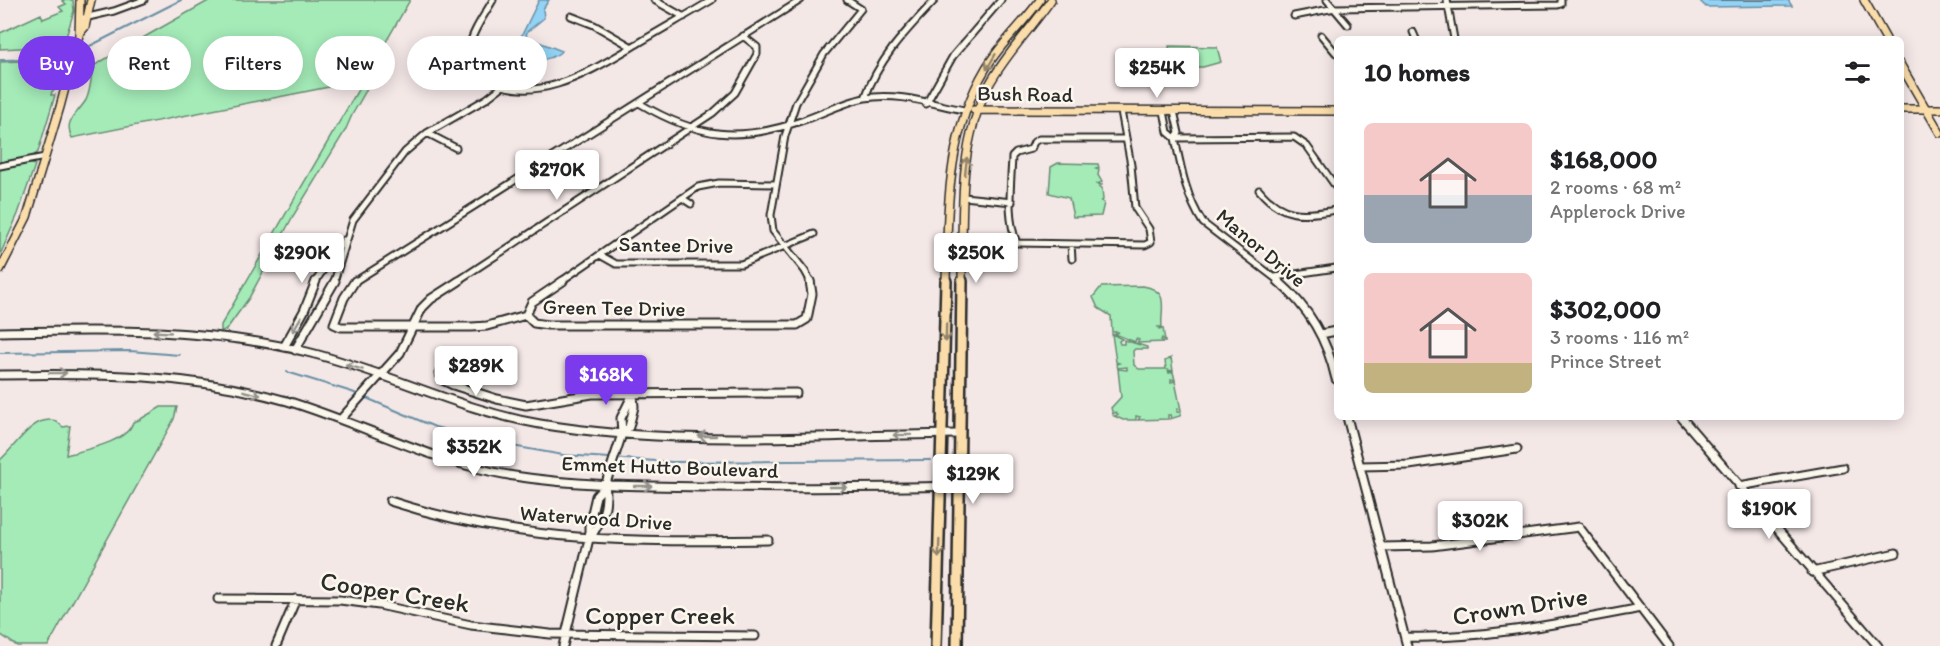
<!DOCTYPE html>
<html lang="en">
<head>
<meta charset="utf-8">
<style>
	body { margin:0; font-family:Itim,sans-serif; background:#f2f2f2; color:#202124; height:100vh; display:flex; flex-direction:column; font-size:22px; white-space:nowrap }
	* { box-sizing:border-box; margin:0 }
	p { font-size:20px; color:#757577 }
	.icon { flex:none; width:33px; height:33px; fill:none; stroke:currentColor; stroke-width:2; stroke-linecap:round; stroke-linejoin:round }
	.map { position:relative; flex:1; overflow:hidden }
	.panel { position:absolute; left:1334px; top:36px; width:570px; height:384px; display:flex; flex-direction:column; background:#fff; border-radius:9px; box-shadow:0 3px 15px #0003 }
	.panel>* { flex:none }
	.top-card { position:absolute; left:18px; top:36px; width:570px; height:54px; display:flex; gap:12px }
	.price { position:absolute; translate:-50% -51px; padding:0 14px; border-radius:6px; background:#fff; color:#222; font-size:20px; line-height:39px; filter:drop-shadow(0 2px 3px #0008) }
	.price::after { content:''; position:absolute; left:50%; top:36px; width:18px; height:14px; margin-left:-9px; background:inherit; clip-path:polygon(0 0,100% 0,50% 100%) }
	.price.current { background:#7c3aed; color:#fff }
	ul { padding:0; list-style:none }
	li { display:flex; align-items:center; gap:18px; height:150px; padding:0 30px }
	li span { display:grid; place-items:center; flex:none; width:168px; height:120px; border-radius:9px; color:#555 }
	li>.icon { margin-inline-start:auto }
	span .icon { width:72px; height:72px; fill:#fffc; stroke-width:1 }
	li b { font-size:26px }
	h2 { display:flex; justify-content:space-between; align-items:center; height:72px; padding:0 30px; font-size:26px }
	.pill { padding:0 21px; border-radius:27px; background:#fff; box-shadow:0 3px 15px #0003; font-size:21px; line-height:54px }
	.pill.current { background:#7c3aed; color:#fff }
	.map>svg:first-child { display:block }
	.green { fill:#a4ebb8; stroke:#688b72; stroke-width:1.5 }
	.water { fill:#92d2f4; stroke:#698fa4; stroke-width:1.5 }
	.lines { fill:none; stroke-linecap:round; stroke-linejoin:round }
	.shore { stroke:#546e7b; stroke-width:1.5 }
	.stream { stroke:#698fa4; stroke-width:2 }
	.minor-far1-casing { stroke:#2b2b2b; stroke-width:9 }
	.minor-casing { stroke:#2b2b2b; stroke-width:11 }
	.major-far1-casing { stroke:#2b2b2b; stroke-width:10 }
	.major-casing { stroke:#2b2b2b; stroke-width:14 }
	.minor-far1 { stroke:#fbf7ec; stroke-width:5 }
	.minor { stroke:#fbf7ec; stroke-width:7 }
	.major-far1 { stroke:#faddab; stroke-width:7 }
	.major { stroke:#faddab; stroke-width:9 }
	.oneway { stroke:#92846b }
	.oneway2 { stroke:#93918c }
	.labels { text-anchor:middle; stroke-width:5; stroke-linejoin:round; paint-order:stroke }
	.street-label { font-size:21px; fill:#2b2b2b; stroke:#fbf7ec }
	.near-street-label { font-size:26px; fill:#2b2b2b; stroke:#fbf7ec }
</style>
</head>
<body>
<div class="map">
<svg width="1940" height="646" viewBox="0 0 1940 646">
	<rect width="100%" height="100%" fill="#f4e8e7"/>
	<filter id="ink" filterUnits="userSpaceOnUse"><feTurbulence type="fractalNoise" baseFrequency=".0167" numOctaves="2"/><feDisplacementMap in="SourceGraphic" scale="12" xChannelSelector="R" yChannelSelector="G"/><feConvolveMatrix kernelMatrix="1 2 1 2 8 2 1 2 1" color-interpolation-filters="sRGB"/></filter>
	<g filter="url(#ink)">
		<path class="green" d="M 62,0 L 73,0 L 74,11 L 66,37 L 40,47 L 0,49 L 0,33 L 41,14 L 43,19 L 63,11 L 59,7 L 66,4 Z
			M 210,0 L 410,0 L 364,80 L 72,138 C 63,120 77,115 86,100 C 91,90 91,77 93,66 Z
			M 1169,46 L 1217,47 L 1221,62 L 1203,67 L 1175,67 L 1172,64 Z
			M 63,59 L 56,90 L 52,91 L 51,95 L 55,95 L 38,152 L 32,157 L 0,163 L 0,62 Z
			M 365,85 L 368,87 L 352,115 L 345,131 L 293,216 L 249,298 L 226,330 L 221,331 L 221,325 L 359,88 Z
			M 28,163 L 35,165 L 18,214 L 0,255 L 0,169 Z
			M 1058,163 L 1098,164 L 1099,168 L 1096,169 L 1099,170 L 1098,175 L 1102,182 L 1097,184 L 1102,185 L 1099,187 L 1102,188 L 1103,200 L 1101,201 L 1104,203 L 1101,216 L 1073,217 L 1069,198 L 1049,193 L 1051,167 Z
			M 1143,286 C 1171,291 1160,308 1162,327 L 1158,327 L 1159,329 L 1163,328 L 1165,341 L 1162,338 L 1161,340 L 1164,342 L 1137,343 L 1139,340 L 1136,339 L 1135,342 L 1115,334 L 1119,332 L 1112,332 L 1111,316 L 1098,308 L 1093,297 L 1101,287 Z
			M 1112,334 L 1122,339 L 1119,341 L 1120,344 L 1124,344 L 1124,340 L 1147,347 L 1147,349 L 1135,349 L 1133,351 L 1134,365 L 1139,369 L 1166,369 L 1165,361 L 1171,358 L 1173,371 L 1168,370 L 1169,373 L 1173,372 L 1175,380 L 1171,379 L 1171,382 L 1175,381 L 1181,410 L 1177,409 L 1177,412 L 1181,412 L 1180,416 L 1170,419 L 1171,415 L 1168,415 L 1168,419 L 1138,420 L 1140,417 L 1136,416 L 1136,420 L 1123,420 L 1114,416 L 1118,415 L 1116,412 L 1113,414 L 1111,408 L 1121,397 L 1118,369 L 1127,370 L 1127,367 L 1118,368 L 1116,364 L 1119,363 L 1116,362 Z
			M 161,407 L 177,407 L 174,419 L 48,646 L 17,646 L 0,634 L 0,460 C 15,448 32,414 56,421 L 63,427 L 70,426 L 66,455 C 84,450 128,442 133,422 L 139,420 Z"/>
		<path class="water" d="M 539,0 L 549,0 L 543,9 L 544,18 L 527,32 L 526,37 L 562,51 C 549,62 523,65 517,45 Z
			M 1699,0 L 1788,0 L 1792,6 L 1706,7 Z"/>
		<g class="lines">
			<path class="shore" d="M 1705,0 L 1784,0"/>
			<path class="stream" d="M 76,53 L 181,0
				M 0,60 L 55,59 L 71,55
				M 0,353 L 130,351 L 179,355
				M 287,372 L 352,392 L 435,427 L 495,443 L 563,455 L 672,462 L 930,460"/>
			<g class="minor-far1-casing">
				<path id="minor-far1" d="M 493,0 C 479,25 451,57 485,78 C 535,109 594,69 637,44 C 662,29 687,15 712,0
					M 654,0 L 684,17
					M 1327,0 L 1348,25
					M 1447,0 L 1454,39
					M 571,16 L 594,25 L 632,47
					M 1294,16 L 1335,8 L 1558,5 L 1561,4 L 1561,0
					M 84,18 L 114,11 L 144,0
					M 1413,32 L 1416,39
					M 1321,35 L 1336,53
					M 865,98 C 879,58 907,30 935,0
					M 639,103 C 698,138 739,143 804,120 C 824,113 844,102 865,98 C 898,92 932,104 964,110
					M 926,104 L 953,56 L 1001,0
					M 1121,111 L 1131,165 L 1135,208 L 1149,229 L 1151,242 L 1145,245 L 1017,243 C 1006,218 1011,184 1012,157 L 1016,153 L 1031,149 L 1034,142 L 1039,139 L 1124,139
					M 1164,111 L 1168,132 L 1175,138
					M 1174,111 L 1179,133 L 1175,138 C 1181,168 1186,197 1203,223 L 1280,282
					M 427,133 L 456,148
					M 1175,138 L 1294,137 L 1307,146 L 1336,187
					M 0,166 L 45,157
					M 1259,190 C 1282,218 1303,216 1336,210
					M 964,197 L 1012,202
					M 682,198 L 691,204
					M 1071,244 L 1072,259
					M 600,255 L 616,264 L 741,264 L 814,234
					M 1275,277 L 1336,268
					M 315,282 L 344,240
					M 334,282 L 353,220 L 405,152 L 427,133 L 486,99 L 503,86
					M 354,282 L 801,0
					M 456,282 L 713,113 L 735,93 L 757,54 L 757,47 L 743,36
					M 560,282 L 698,187 L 719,183 L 776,184
					M 811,282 L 805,271 L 773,231 L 771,215 L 785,136 L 796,103 L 824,54 L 861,9 L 847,0"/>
			</g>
			<g class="minor-casing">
				<path id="minor" d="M 355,281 L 344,298 L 334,324 L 341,327 L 472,327 L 487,326 L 526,315
					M 1278,281 C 1309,308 1327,339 1336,379
					M 526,315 L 534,323 L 548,325 L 797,325 L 807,319 L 812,294 L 810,281
					M 526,315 L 532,302 L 563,281
					M 0,332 C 102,330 206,327 307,352 C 386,371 459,410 540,424 C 678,447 820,435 960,434
					M 1321,334 L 1336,331
					M 284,347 L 304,311 L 316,281
					M 295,350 L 335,281
					M 439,373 L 443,380 L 453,385 L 497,399 L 526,405 L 592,394 L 796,393
					M 0,375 C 96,373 194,374 287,401 C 363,424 434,463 514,476 C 578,486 644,486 709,487 C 793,488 876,488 959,486
					M 1347,417 L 1407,646
					M 1681,417 L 1878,646
					M 341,419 L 400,353 L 422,308 L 431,299 L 459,281
					M 622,434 L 621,418 L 633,394
					M 1360,466 L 1409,465 L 1517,449
					M 1739,486 L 1843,468
					M 390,501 C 519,543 635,542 768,540
					M 590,538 C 601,522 609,506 605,486
					M 1381,547 L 1432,546 L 1579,527 L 1669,646
					M 1812,572 L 1896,553
					M 218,599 L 340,600 L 379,605 L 471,625 L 550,634 L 755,636
					M 1405,637 C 1485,639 1562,623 1641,608
					M 276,646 L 296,599
					M 563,646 L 589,539 L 589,526 L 596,496 L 605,486 L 622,434 L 629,427 L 634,407 L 633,394"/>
			</g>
			<g class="major-far1-casing">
				<path id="major-far1" d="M 1864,0 L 1886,39
					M 79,34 L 85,27 L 91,0
					M 1900,64 L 1940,133
					M 1900,109 L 1940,109
					M 974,110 L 1336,111
					M 0,270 L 27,217 L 60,107 L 79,35 L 80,0
					M 946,282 C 948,208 946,135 986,68 C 1001,43 1023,24 1040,0
					M 962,282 C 963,217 957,145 989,85 C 1006,54 1031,29 1051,0"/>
			</g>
			<g class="major-casing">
				<path id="major" d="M 936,646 L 946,281
					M 957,646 L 962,281"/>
			</g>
			<use href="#minor-far1" class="minor-far1"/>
			<use href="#minor" class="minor"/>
			<use href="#major-far1" class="major-far1"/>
			<use href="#major" class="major"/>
		</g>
		<defs><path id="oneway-shaft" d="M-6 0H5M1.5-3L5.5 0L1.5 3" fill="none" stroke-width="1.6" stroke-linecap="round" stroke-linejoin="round" transform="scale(1.5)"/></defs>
		<g class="oneway">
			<use href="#oneway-shaft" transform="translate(991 62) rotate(120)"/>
			<use href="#oneway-shaft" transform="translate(966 166) rotate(-84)"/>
			<use href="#oneway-shaft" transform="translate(946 333) rotate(91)"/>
			<use href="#oneway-shaft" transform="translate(939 549) rotate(92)"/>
		</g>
		<g class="oneway2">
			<use href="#oneway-shaft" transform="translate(297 324) rotate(120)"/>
			<use href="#oneway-shaft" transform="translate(162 332) rotate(-177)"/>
			<use href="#oneway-shaft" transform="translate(354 367) rotate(-163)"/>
			<use href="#oneway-shaft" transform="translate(58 373) rotate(-1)"/>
			<use href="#oneway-shaft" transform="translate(252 393) rotate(14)"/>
			<use href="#oneway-shaft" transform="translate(902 435) rotate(179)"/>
			<use href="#oneway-shaft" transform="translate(707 436) rotate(180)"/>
			<use href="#oneway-shaft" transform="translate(643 486)"/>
			<use href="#oneway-shaft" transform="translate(838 487)"/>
		</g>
	</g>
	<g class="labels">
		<g class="street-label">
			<text transform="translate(1025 94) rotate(1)" y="7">Bush Road</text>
			<text transform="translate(676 245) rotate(1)" y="7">Santee Drive</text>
			<text transform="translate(1261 248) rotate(40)" y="7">Manor Drive</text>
			<text transform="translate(614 308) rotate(1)" y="7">Green Tee Drive</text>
			<text transform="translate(670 467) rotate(2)" y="7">Emmet Hutto Boulevard</text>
			<text transform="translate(596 518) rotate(4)" y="7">Waterwood Drive</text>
		</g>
		<g class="near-street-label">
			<text transform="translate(395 592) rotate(9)" y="9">Cooper Creek</text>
			<text transform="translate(1520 606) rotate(-9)" y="9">Crown Drive</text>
			<text x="660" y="624">Copper Creek</text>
		</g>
	</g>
</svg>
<b class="price" style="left:1157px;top:99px">$254K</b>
<b class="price" style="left:557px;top:201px">$270K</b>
<b class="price" style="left:302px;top:284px">$290K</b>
<b class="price" style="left:976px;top:284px">$250K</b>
<b class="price" style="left:476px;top:397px">$289K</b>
<b class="price current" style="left:606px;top:406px">$168K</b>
<b class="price" style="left:474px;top:478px">$352K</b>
<b class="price" style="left:973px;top:505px">$129K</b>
<b class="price" style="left:1769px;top:540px">$190K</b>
<b class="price" style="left:1480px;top:552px">$302K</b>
<div class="top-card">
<a class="pill current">Buy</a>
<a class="pill">Rent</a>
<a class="pill">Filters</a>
<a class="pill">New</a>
<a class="pill">Apartment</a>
</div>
<section class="panel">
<h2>10 homes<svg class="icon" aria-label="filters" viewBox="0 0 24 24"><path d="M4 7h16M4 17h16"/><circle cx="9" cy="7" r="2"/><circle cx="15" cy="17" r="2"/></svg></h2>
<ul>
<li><span style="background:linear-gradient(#f6c9c9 60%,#9aa5b1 0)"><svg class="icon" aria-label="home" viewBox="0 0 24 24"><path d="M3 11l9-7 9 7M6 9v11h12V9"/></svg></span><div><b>$168,000</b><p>2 rooms · 68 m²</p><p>Applerock Drive</p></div></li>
<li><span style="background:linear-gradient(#f6c9c9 75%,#c2b280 0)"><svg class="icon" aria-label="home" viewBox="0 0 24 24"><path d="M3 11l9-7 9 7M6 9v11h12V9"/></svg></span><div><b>$302,000</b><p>3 rooms · 116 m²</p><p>Prince Street</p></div></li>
</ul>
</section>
</div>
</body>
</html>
